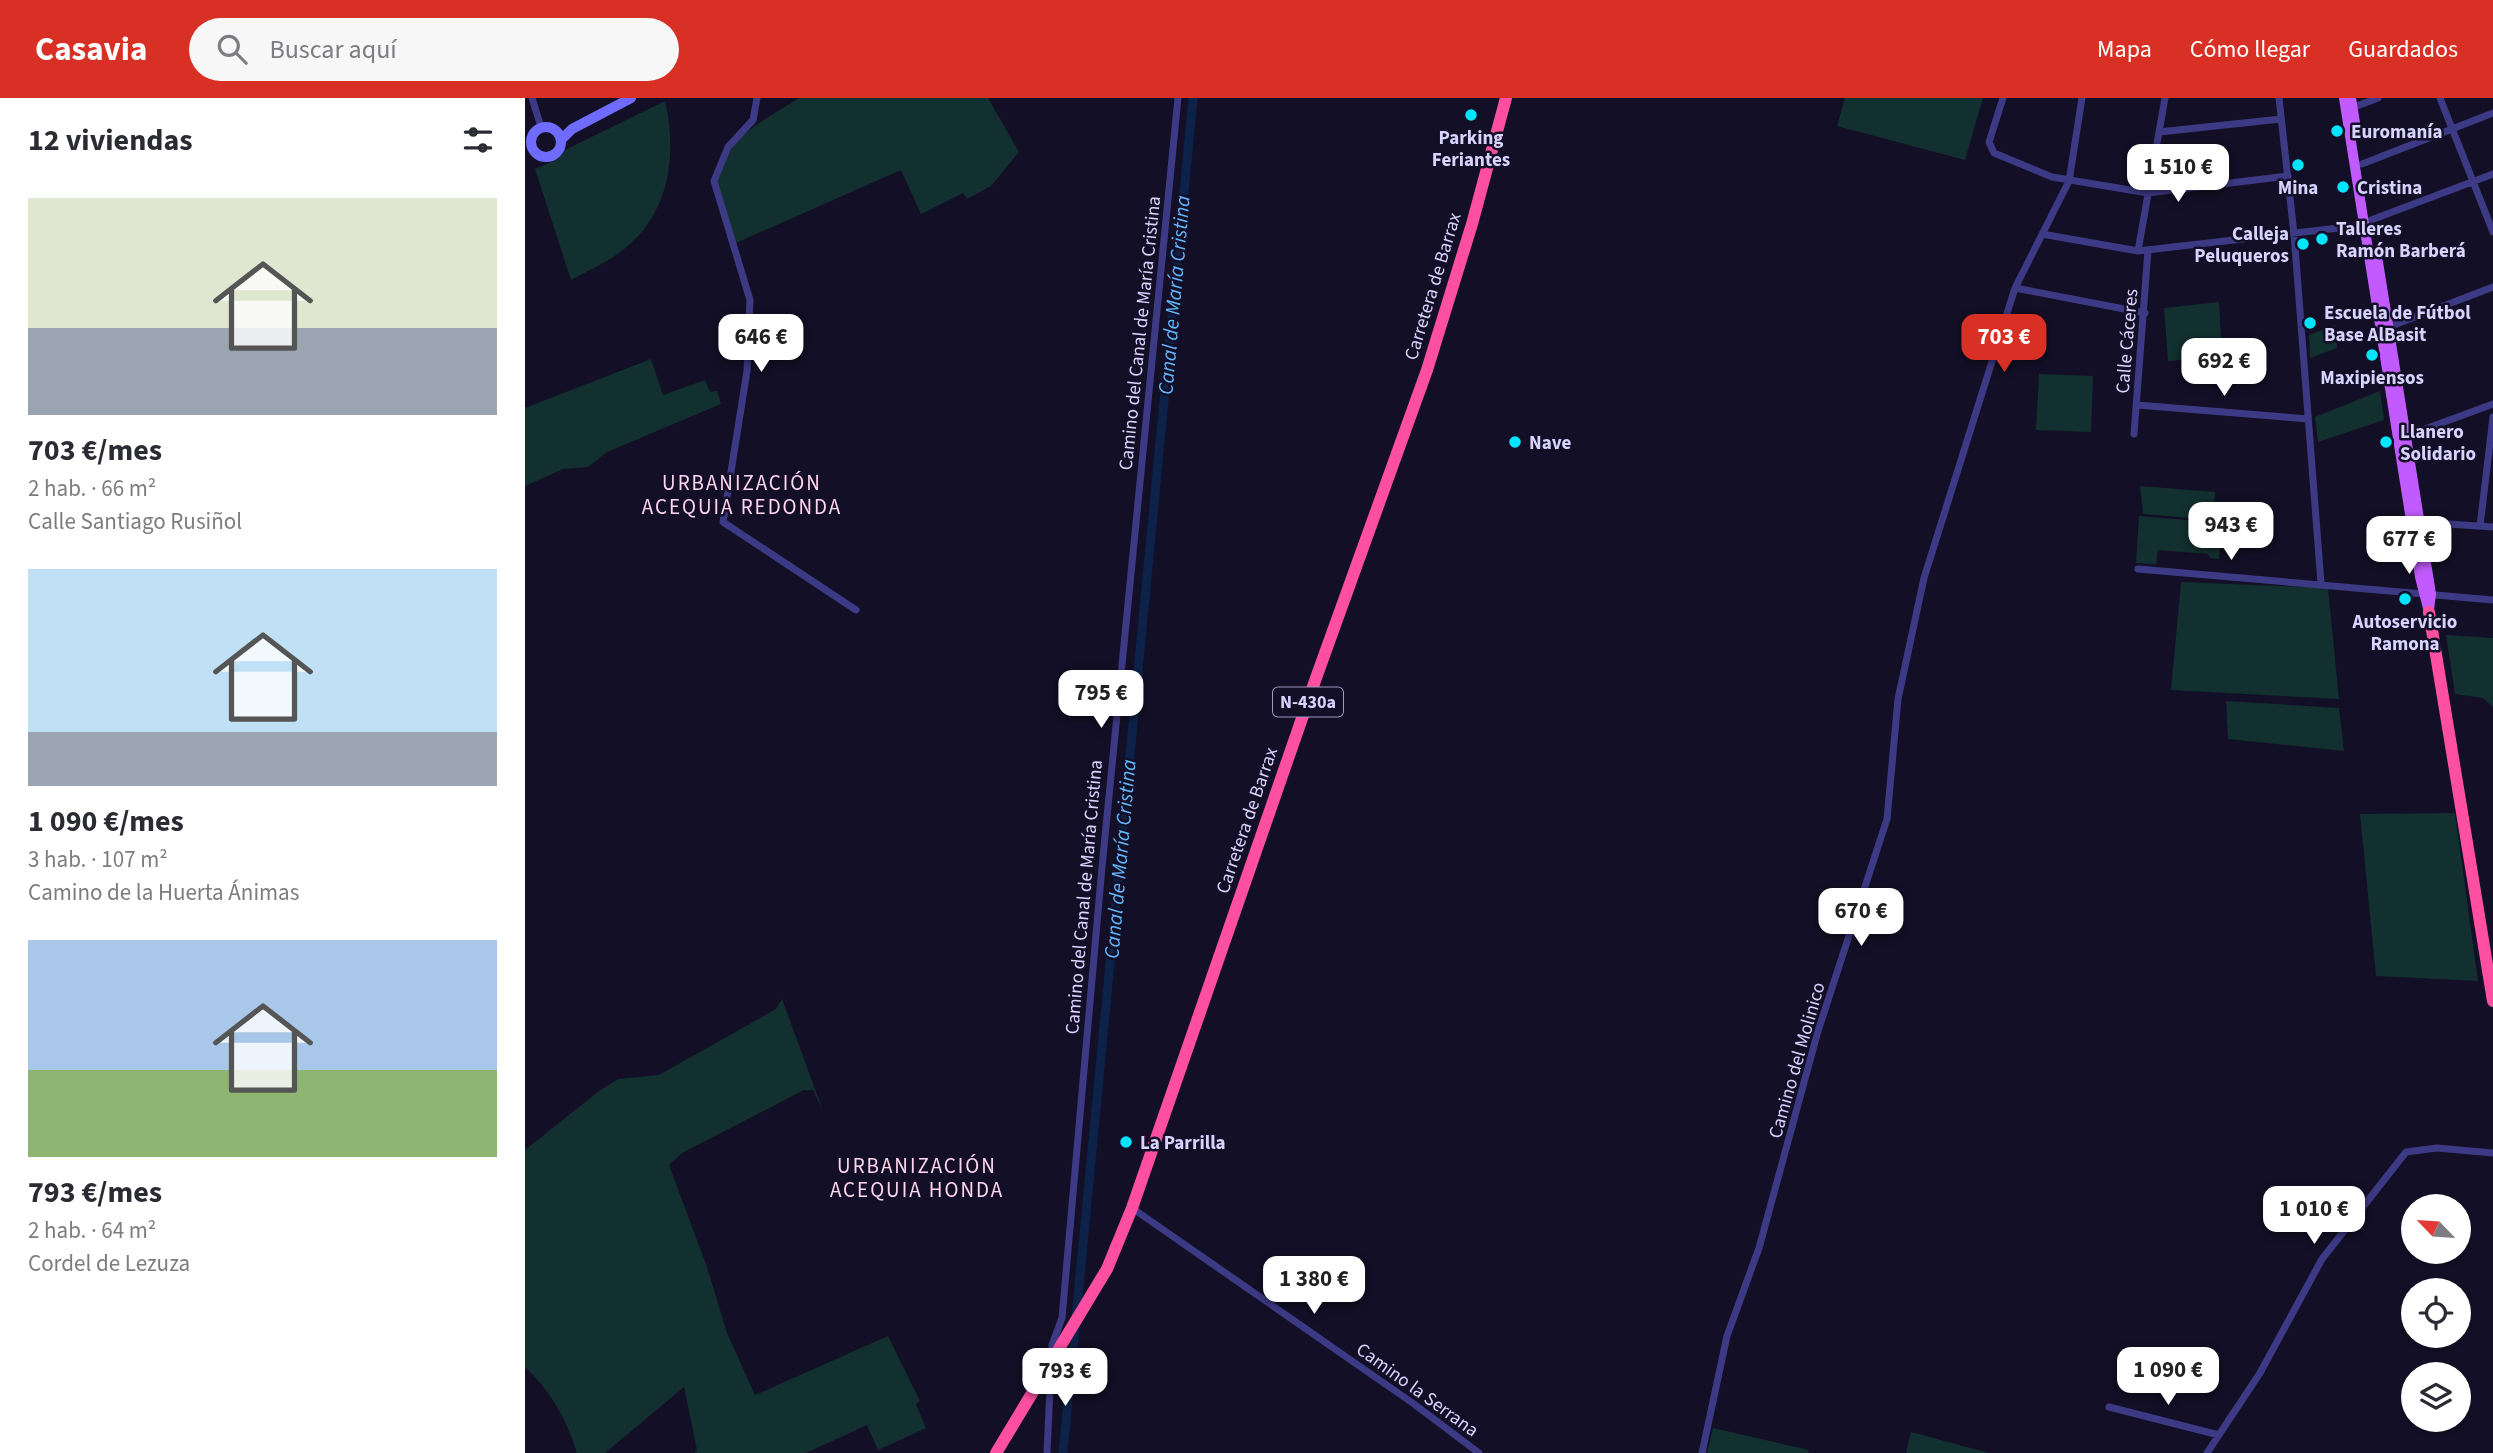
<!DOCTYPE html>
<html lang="es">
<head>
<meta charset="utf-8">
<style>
	body { margin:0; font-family:"Source Sans 3",sans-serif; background:#f7f7f7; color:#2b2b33; height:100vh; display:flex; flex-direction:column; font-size:26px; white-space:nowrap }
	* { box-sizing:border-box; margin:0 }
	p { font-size:23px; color:#7c7c81 }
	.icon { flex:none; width:38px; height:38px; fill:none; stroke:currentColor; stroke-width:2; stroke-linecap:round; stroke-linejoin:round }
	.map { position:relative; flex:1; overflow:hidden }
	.drawer { display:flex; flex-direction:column; background:#fff; width:525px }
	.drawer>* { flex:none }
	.needle { width:46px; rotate:295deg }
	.buttons { position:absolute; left:1876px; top:1096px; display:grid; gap:14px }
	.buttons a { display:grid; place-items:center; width:70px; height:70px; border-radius:50%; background:#fff; box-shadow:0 2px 5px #0004; font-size:35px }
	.price { position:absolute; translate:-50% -60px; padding:0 16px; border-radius:14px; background:#fff; color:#222; font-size:23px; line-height:46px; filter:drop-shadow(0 2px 4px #0008) }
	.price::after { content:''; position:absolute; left:50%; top:42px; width:21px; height:16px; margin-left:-10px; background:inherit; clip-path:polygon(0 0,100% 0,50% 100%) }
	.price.on { background:#d93025; color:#fff }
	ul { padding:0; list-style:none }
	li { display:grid; align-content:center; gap:14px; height:371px; padding:0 28px }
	li span { display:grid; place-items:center; height:217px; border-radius:0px; color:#555 }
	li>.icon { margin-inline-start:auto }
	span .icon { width:126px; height:126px; fill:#fffc; stroke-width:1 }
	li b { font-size:30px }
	h2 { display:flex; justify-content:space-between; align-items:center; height:84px; padding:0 28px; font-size:30px }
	header { display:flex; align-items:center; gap:42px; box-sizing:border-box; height:98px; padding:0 35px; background:#d93025; color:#fff }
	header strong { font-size:33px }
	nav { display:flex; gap:38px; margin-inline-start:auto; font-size:24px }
	.search { width:490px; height:63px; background:#f7f7f7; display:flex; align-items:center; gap:18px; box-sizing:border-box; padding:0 24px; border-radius:38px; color:#7c7c81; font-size:26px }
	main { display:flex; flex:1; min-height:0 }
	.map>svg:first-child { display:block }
	.green { fill:#12302f }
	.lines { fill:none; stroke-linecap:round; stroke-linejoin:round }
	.canal { stroke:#0c2248; stroke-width:9 }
	.street { stroke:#3d3a85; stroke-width:7 }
	.secondary { stroke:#6f6bff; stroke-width:10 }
	.primary { stroke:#c25bff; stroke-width:10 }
	.highway { stroke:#ff4fa3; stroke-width:12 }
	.poi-dot { fill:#00e5ff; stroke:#130f26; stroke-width:2.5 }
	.labels { text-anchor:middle; stroke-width:5; stroke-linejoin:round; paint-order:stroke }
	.shield { fill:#130f26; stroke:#9e99be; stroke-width:2 }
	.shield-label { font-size:18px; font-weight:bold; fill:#d9d4ff }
	.poi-label { font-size:19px; font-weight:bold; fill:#d9d4ff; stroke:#130f26; text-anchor:start }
	.street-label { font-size:19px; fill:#d9d4ff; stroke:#130f26 }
	.water-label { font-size:21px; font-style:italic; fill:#62b6ff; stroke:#130f26 }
	.neighbourhood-label { font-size:21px; letter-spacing:2px; fill:#ffd6f0; stroke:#130f26 }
</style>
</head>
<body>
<header>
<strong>Casavia</strong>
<div class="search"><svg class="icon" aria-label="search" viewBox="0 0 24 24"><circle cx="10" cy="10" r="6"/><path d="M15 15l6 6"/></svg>Buscar aquí</div>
<nav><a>Mapa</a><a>Cómo llegar</a><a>Guardados</a></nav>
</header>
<main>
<section class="drawer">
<h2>12 viviendas<svg class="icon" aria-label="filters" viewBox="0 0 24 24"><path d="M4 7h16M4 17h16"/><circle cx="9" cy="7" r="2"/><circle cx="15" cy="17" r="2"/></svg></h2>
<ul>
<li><span style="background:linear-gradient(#dfe7d0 60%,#9aa5b1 0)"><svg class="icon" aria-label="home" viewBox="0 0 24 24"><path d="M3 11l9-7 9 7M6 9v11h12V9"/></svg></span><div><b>703 €/mes</b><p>2 hab. · 66 m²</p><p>Calle Santiago Rusiñol</p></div></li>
<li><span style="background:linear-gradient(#bfe0f5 75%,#9aa5b1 0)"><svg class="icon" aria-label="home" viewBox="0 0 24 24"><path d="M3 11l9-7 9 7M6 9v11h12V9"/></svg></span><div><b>1 090 €/mes</b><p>3 hab. · 107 m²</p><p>Camino de la Huerta Ánimas</p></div></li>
<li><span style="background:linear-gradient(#a9c7e8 60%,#8fb573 0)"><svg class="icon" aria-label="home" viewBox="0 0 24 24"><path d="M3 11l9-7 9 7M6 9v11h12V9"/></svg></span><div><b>793 €/mes</b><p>2 hab. · 64 m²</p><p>Cordel de Lezuza</p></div></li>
</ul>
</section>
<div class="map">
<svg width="1968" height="1355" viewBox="0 0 1968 1355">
	<rect width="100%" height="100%" fill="#130f26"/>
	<path class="green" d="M 274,0 L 463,0 L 494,54 L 466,88 L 442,101 L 438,95 L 396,116 L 376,72 L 211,145 C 206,130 191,96 193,82 C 197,41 243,20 274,0 Z
		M 1320,0 L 1458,0 L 1440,62 L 1312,28 Z
		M 140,3 C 153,58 144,120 94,155 C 79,166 62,173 46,182 L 10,71 L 33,61 L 40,52 Z
		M 1694,204 L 1697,259 L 1643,263 L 1639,210 Z
		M 1810,227 L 1812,250 L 1785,260 L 1784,237 Z
		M 126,261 L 138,297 L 180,282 L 185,294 L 192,293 L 196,306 L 82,354 L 63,369 L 38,371 L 0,388 L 0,310 Z
		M 1514,276 L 1568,278 L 1566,334 L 1511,332 Z
		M 1855,293 L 1859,322 L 1793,344 L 1790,319 Z
		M 1615,388 L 1690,394 L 1689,422 L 1618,416 Z
		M 1614,418 L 1697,425 L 1694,461 L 1685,460 L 1683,456 L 1633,452 L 1631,466 L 1611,465 Z
		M 1656,484 L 1803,490 L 1814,601 L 1646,592 Z
		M 1921,537 L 1968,540 L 1968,609 L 1958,600 L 1930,596 Z
		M 1701,603 L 1814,610 L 1819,653 L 1703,641 Z
		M 1930,715 L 1953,883 L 1851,878 L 1835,716 Z
		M 257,901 L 298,1013 L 288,992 L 279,992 L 157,1055 L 144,1067 L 182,1169 L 202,1235 L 230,1297 L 363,1238 L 395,1303 L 391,1306 L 401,1330 L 353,1352 L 342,1327 L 281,1355 L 169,1355 L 172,1352 L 159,1289 L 80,1355 L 52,1355 C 41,1320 27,1295 0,1269 L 0,1052 L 74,993 L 93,981 L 134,977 L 251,911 Z
		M 1188,1330 L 1284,1352 L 1283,1355 L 1182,1355 Z
		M 1386,1334 L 1464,1355 L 1381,1355 Z"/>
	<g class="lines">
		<path class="canal" d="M 538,1355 L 668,0"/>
		<path class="street" d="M 7,0 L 16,29
			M 232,0 L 228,22 L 203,49 L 189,83 L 225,202 L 222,273 L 198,424 L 331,512
			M 1478,0 L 1464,44 L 1469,55 L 1527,79 L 1623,95 L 1763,78
			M 1754,0 L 1769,136 L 1796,485
			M 1915,0 L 1968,134
			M 1824,11 L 1853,0
			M 1634,34 L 1756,21
			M 1837,66 L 1968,15
			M 1517,136 L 1613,153 L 1840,127 L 1846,122 L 1968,76
			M 1613,153 L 1640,0
			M 1490,190 L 1620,215
			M 1861,230 L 1968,189
			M 1612,307 L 1783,321
			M 1609,336 L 1623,152
			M 1881,338 L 1968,306
			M 1894,424 L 1968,429
			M 1955,428 L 1968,319
			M 1613,471 L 1968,502
			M 607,1110 L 889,1306 L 954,1355
			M 1584,1309 L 1694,1337
			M 522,1355 L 527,1247 L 537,1220 L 577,769 L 653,0
			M 1177,1355 L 1202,1238 L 1234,1150 L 1293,933 L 1362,721 L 1373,601 L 1399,480 L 1490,190 L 1544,83 L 1557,0
			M 1682,1355 L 1735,1275 L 1797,1161 L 1881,1054 L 1912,1050 L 1968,1055"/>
		<path class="secondary" d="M6 44a15 15 0 1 1 30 0a15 15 0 1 1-30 0Z
			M 37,41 L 47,31 L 106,0"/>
		<path class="primary" d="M 1819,0 L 1895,479 L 1904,514
			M 1826,0 L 1832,37
			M 1853,164 L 1906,496 L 1904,511"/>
		<path class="highway" d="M 1904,514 L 1968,903
			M 471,1355 L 582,1171 L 607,1110 L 791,580 L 902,272 L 947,126 L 981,0"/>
	</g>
	<g class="poi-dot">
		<circle cx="946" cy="17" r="7"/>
		<circle cx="1812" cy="33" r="7"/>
		<circle cx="1773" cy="67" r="7"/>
		<circle cx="1818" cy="89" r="7"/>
		<circle cx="1797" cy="141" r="7"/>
		<circle cx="1778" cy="146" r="7"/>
		<circle cx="1785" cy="225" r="7"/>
		<circle cx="1847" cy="257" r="7"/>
		<circle cx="990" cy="344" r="7"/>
		<circle cx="1861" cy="344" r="7"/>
		<circle cx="1880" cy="501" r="7"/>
		<circle cx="601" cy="1044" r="7"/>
	</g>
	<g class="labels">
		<rect class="shield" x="748" y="589.5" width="70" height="29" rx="5"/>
		<g class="shield-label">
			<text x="783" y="610">N-430a</text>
		</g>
		<g class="poi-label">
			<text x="1826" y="40">Euromanía</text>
			<text x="946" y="46" text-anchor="middle">Parking<tspan x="946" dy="22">Feriantes</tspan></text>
			<text x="1773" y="96" text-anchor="middle">Mina</text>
			<text x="1832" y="96">Cristina</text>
			<text x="1811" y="137">Talleres<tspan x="1811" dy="22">Ramón Barberá</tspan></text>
			<text x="1764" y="142" text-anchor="end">Calleja<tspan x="1764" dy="22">Peluqueros</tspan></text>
			<text x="1799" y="221">Escuela de Fútbol<tspan x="1799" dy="22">Base AlBasit</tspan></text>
			<text x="1847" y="286" text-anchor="middle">Maxipiensos</text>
			<text x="1875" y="340">Llanero<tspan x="1875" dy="22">Solidario</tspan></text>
			<text x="1004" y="351">Nave</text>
			<text x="1880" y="530" text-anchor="middle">Autoservicio<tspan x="1880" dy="22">Ramona</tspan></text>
			<text x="615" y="1051">La Parrilla</text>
		</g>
		<g class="street-label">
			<text transform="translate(907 188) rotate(-73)" y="7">Carretera de Barrax</text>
			<text transform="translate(614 235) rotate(-84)" y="7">Camino del Canal de María Cristina</text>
			<text transform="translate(1601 243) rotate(-85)" y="7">Calle Cáceres</text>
			<text transform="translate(721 722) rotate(-71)" y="7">Carretera de Barrax</text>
			<text transform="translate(558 799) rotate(-85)" y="7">Camino del Canal de María Cristina</text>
			<text transform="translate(1271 962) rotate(-74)" y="7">Camino del Molinico</text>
			<text transform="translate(893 1291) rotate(36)" y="7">Camino la Serrana</text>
		</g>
		<g class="water-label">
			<text transform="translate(649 197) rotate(-85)" y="7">Canal de María Cristina</text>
			<text transform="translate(595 761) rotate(-85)" y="7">Canal de María Cristina</text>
		</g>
		<g class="neighbourhood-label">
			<text x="217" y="392">URBANIZACIÓN<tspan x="217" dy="24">ACEQUIA REDONDA</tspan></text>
			<text x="392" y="1075">URBANIZACIÓN<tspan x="392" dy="24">ACEQUIA HONDA</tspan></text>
		</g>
	</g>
</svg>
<div class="buttons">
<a><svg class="needle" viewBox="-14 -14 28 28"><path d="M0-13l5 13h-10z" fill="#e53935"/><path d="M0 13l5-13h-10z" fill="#7c7c81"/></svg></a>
<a><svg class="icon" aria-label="locate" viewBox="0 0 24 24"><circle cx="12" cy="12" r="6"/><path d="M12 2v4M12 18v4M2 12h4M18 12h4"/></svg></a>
<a><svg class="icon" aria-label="layers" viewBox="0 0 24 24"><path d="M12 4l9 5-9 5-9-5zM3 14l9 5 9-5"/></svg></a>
</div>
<b class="price" style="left:1653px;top:106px">1 510 €</b>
<b class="price" style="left:236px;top:276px">646 €</b>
<b class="price on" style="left:1479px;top:276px">703 €</b>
<b class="price" style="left:1699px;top:300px">692 €</b>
<b class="price" style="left:1706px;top:464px">943 €</b>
<b class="price" style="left:1884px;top:478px">677 €</b>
<b class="price" style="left:576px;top:632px">795 €</b>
<b class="price" style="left:1336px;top:850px">670 €</b>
<b class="price" style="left:1789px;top:1148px">1 010 €</b>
<b class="price" style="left:789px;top:1218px">1 380 €</b>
<b class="price" style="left:1643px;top:1309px">1 090 €</b>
<b class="price" style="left:540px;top:1310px">793 €</b>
</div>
</main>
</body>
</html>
